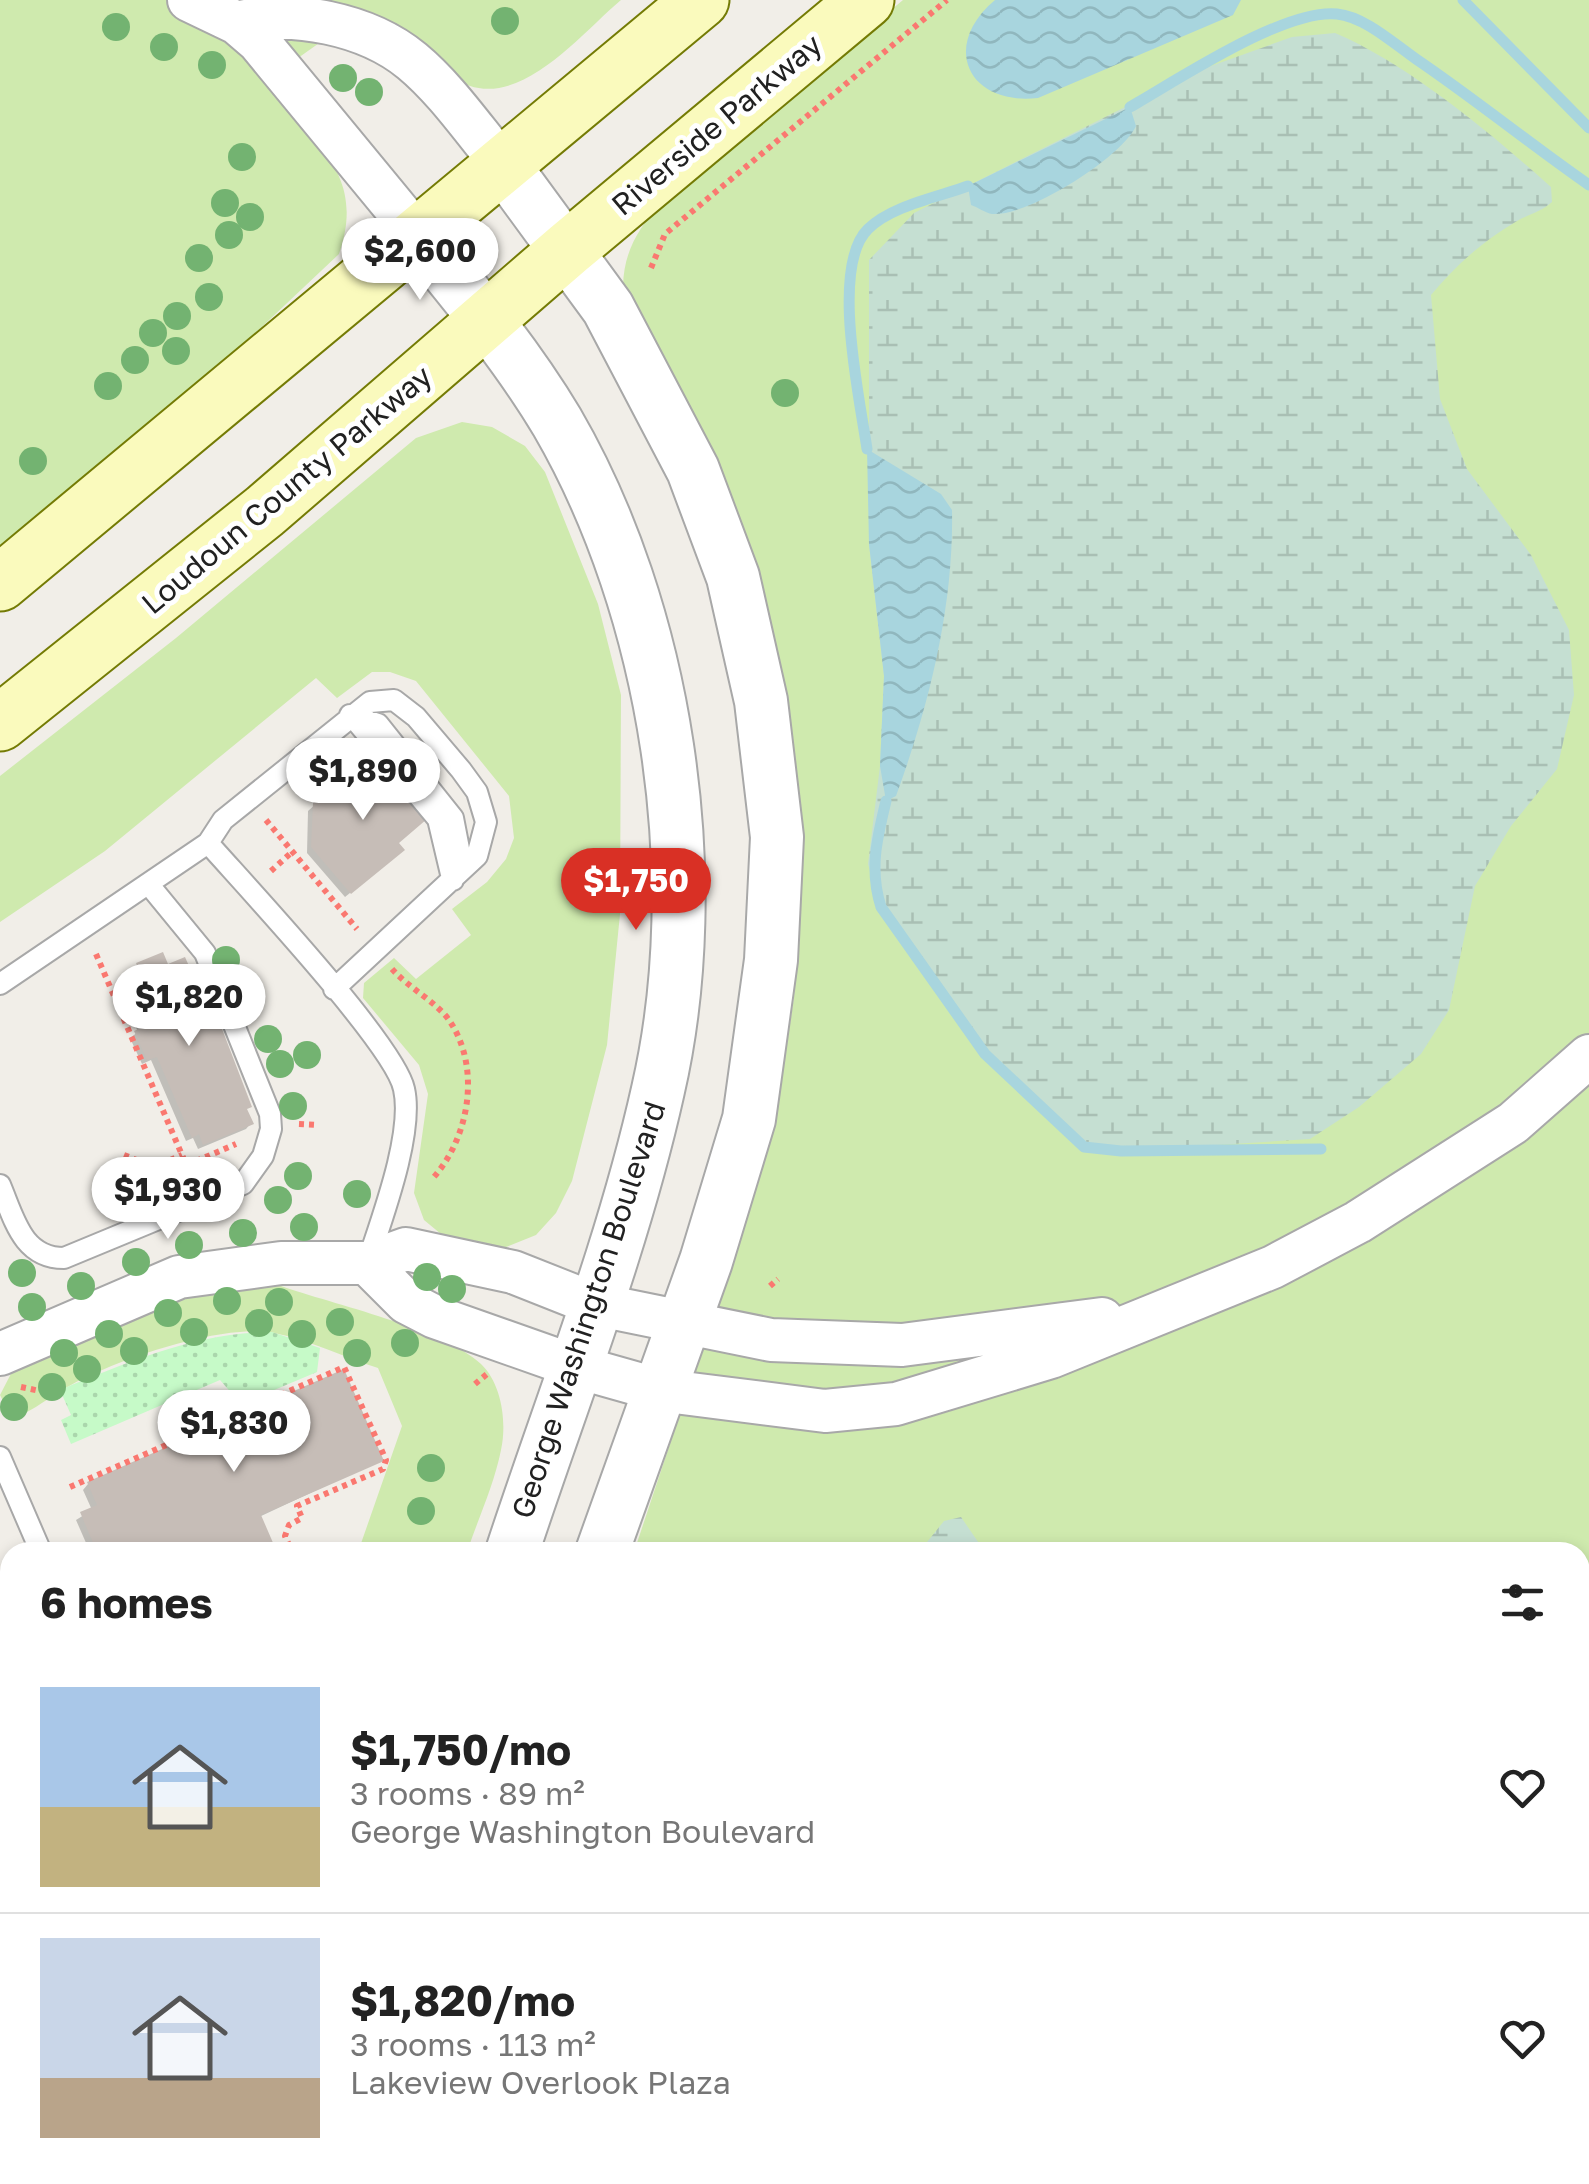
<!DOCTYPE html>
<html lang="en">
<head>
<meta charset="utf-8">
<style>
	body { margin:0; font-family:"Golos Text",sans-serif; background:#f2f2f2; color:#222; height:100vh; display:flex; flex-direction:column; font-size:38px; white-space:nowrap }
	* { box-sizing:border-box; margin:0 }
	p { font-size:32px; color:#767676 }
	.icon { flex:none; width:55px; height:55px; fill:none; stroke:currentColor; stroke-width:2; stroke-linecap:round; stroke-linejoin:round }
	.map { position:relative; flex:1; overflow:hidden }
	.sheet { position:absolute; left:0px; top:1542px; width:1590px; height:642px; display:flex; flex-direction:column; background:#fff; border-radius:30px 30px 0 0; box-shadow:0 5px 15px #0003 }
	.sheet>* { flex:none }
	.price { position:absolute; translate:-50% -85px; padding:0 22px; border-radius:35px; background:#fff; color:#222; font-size:32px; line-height:65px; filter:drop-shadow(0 2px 5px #0008) }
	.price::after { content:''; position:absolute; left:50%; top:60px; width:30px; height:22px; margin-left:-15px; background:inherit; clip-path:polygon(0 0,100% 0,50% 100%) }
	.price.current { background:#d93025; color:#fff }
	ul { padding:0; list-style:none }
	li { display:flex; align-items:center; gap:30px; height:250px; padding:0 40px }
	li+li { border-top:2px solid #e0e0e0 }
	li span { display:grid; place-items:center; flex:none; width:280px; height:200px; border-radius:0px; color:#555 }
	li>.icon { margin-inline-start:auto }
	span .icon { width:120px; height:120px; fill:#fffc; stroke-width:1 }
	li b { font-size:42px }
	h2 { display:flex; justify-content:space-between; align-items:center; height:120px; padding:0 40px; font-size:42px }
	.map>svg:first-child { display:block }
	.grass { fill:#cfeaae }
	.wetland { fill:url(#wetland-marsh) }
	.park { fill:url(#park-dots) }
	.water { fill:url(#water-waves) }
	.shadow { fill:#0003 }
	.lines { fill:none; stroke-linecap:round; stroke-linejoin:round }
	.stream { stroke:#a8d5de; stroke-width:11 }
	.building { fill:#c6bdb7 }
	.service-casing { stroke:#a8a8a8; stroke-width:24 }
	.minor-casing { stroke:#a8a8a8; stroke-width:46 }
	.tertiary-casing { stroke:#a8a8a8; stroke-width:56 }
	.secondary-casing { stroke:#747b05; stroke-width:59 }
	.path { stroke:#fa7870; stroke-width:6; stroke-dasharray:5 5; stroke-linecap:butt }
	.service { stroke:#fff; stroke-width:20 }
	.minor { stroke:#fff; stroke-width:42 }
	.tertiary { stroke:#fff; stroke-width:52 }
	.secondary { stroke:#fafabd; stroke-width:55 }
	.tree { fill:#73b371 }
	.labels { text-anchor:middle; stroke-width:10; stroke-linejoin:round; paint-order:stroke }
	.street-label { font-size:30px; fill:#212121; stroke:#fff }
</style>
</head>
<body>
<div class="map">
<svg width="1589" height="2184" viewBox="0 0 1589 2184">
	<defs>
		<pattern id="wetland-marsh" width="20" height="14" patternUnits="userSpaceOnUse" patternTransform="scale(2.5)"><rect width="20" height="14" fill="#c5dfd2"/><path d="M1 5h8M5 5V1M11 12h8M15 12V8" fill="none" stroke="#a9bfb4"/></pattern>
		<pattern id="park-dots" width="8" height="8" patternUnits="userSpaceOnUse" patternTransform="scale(2.5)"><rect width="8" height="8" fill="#c6fac8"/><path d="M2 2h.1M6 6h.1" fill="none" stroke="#aad6ac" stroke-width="1.8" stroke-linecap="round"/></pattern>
		<pattern id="water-waves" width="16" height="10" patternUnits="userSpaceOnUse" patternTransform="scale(2.5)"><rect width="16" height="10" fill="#a8d5de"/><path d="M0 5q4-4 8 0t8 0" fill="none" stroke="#90b7be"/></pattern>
	</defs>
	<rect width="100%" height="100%" fill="#f1eee8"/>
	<path class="grass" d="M 0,0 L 621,0 C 578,36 512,121 451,76 C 434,64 424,43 407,31 C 395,22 379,16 366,10 L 264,82 C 309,141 368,170 339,254 L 143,439 L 0,556 Z
		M 903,0 L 1589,0 L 1589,2184 L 423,2184 L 426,2175 L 1580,2175 L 1580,1552 L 634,1552 L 756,1185 L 779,1097 L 794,997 L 798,876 L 623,286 C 624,250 639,228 662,201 Z
		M 462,422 L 492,427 L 525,446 L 545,472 L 598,604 L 621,695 L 620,914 L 607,1045 L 572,1181 L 556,1213 L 536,1235 L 501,1249 L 447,1239 L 424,1220 L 414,1193 L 428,1094 L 419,1065 L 363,998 L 364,983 L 394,958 L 416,979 L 471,935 L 452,909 L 487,882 L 506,859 L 514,838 L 509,796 L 416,681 L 390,672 L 372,672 L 337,698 L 316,678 L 105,851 L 0,922 L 0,776 L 176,638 L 416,438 Z
		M 281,1286 C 332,1304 444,1329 481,1364 C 502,1384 507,1423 501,1450 C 494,1485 478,1519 467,1552 L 358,1552 L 402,1426 L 378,1368 C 344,1357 309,1340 274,1333 C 222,1322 104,1363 59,1392 C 43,1402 30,1412 12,1419 L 0,1395 L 16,1364 L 177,1296 L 236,1287 Z
		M 10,1650 L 10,2175 L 259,2175 L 256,2184 L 0,2184 L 0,1654 Z"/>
	<path class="wetland" d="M 1335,33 C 1408,64 1492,134 1551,187 L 1552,202 C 1541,212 1529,214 1517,221 C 1482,242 1457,264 1431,295 L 1440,399 L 1467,469 L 1531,555 L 1569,630 L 1574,695 L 1557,769 L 1511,826 L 1475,886 L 1449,1010 L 1421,1054 L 1359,1107 L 1310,1139 L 1121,1151 L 1084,1147 L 985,1054 L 881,907 L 868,864 L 880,766 L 884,676 L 869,544 L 869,260 L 914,213 L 1197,71 L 1292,37 Z
		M 961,1517 L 985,1552 L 919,1552 L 944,1521 Z"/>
	<path class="park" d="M 272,1332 L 320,1348 L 317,1372 L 241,1404 L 220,1380 L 71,1444 L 61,1420 L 71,1415 L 60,1390 C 131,1361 195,1333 272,1332 Z"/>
	<path class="water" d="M 995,0 L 1241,0 L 1233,15 L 1038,98 C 968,106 940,46 995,0 Z
		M 1130,107 L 1136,126 C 1122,157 1028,217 992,214 C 986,213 977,207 971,205 L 968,186 Z
		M 867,449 L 941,494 L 952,510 C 954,606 929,706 896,796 L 886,801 L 880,766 L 884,676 L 869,544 Z"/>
	<path class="shadow" d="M 371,755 L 396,856 L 345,897 L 307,853 L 308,811 Z
		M 137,965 L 245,1110 L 251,1123 L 246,1129 L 198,1149 L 193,1138 L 186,1141 L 151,1060 L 142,1064 L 130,1038 L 138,1032 L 120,990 L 136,980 L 132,971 Z
		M 381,1460 L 259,1517 L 275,1552 L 90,1552 L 76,1520 L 92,1510 L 83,1490 L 88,1484 Z
		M 0,1992 L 10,1996 L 10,2100 L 0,2127 Z"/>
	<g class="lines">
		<path class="stream" d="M 1463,0 L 1589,128
			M 1130,107 C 1176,81 1285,8 1337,14 C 1365,17 1393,43 1416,59 C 1475,99 1530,144 1589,185
			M 867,449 C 860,400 830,266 868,229 C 891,206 938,197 968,186
			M 886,801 C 877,838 869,870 881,907 L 985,1054 L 1084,1147 L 1121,1151 L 1321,1149"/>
	</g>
	<path class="building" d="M 371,751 L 427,819 L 399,843 L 405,850 L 351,894 L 311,847 L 313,803 Z
		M 163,952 L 168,964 L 185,957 L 214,1023 L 219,1021 L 252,1107 L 247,1109 L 254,1124 L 203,1145 L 199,1134 L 192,1138 L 157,1057 L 147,1060 L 134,1031 L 143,1027 L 124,983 L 141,975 L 136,963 Z
		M 344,1369 L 384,1461 L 261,1515 L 277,1552 L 116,1549 L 97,1552 L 80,1512 L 97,1505 L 87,1482 Z
		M 0,1990 L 10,1993 L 10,2107 L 3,2127 Z"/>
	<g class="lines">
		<g class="service-casing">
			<path id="service" d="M 350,715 L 378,724 L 453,818 L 459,849 L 453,880
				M 352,716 L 438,819 L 451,874
				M 208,843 L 223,820 L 370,702 L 394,700 L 416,717 L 461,770 L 477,792 L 486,822 L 477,856 L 334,989
				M 0,984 L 208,843 C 245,885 395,1045 404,1089 C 414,1133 382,1218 368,1261
				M 0,1185 C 14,1218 22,1258 64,1258 L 243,1184 L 263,1156 L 271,1129 L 270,1114 L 205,953 L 150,886
				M 0,1457 L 41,1552
				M 0,1710 L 10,1706
				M 0,1851 L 10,1855
				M 0,1931 L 10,1934
				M 86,2184 L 86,2175"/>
		</g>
		<g class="minor-casing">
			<path id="minor" d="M 189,0 L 237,23 L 258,41 L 417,234
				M 237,23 C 292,9 367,24 412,61 C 447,90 475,132 504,166
				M 367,1263 L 406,1302 L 435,1317 L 574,1366 L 659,1390 L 825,1411 L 896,1404 L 1051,1357 L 1273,1267 L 1358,1222 L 1513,1123 L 1589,1056
				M 0,1354 L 179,1277 L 281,1263 L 367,1263 L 406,1249 L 513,1272 L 594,1304 L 771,1340 L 902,1345 L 1102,1319"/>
		</g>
		<g class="tertiary-casing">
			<path id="tertiary" d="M 504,166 L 608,308 L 693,470 L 733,577 L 761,701 L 777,837 L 771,960 L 749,1119 L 706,1261 L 602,1552
				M 417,234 C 466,294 517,355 557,422 C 667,611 707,877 658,1090 C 623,1247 562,1400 512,1552
				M 300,2184 L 303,2175
				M 387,2184 L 390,2175"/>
		</g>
		<g class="secondary-casing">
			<path id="secondary" d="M 0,583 L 701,0
				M 0,723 L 265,511 L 568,249 L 866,0"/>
		</g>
		<path class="path" d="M 651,268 L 665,234 L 947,0
			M 266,820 L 357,929
			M 271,871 L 292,852
			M 96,954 L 191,1176
			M 392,969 C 409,988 436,1002 449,1020 C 482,1068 469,1138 433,1178
			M 299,1124 L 318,1125
			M 124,1155 L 154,1167 L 182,1155
			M 187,1165 L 236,1144
			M 770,1286 L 778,1279
			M 475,1384 L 487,1374
			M 21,1387 L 40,1391
			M 70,1487 L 344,1367 L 386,1460 L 383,1469 L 297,1506 L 302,1518 L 289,1525 L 285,1536 L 292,1552"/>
		<use href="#service" class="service"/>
		<use href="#minor" class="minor"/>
		<use href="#tertiary" class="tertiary"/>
		<use href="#secondary" class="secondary"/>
	</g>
	<g class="tree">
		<circle cx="505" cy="21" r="14"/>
		<circle cx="116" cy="27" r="14"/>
		<circle cx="164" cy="47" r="14"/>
		<circle cx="212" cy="65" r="14"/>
		<circle cx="343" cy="78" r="14"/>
		<circle cx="369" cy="92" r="14"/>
		<circle cx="242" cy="157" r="14"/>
		<circle cx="225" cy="203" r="14"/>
		<circle cx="250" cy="217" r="14"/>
		<circle cx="229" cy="235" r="14"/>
		<circle cx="199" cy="258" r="14"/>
		<circle cx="209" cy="297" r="14"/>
		<circle cx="177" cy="316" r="14"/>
		<circle cx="153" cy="333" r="14"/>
		<circle cx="176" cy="351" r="14"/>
		<circle cx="135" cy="360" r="14"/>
		<circle cx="108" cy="386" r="14"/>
		<circle cx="785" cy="393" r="14"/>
		<circle cx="33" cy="461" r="14"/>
		<circle cx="226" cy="960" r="14"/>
		<circle cx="249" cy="1002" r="14"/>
		<circle cx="268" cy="1039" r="14"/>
		<circle cx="307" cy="1055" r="14"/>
		<circle cx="280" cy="1064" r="14"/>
		<circle cx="293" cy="1106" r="14"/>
		<circle cx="298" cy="1176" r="14"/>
		<circle cx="357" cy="1194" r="14"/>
		<circle cx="278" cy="1200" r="14"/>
		<circle cx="304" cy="1227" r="14"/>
		<circle cx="243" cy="1233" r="14"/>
		<circle cx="189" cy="1245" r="14"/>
		<circle cx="136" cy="1262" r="14"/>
		<circle cx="22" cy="1273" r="14"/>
		<circle cx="427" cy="1277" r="14"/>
		<circle cx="81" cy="1286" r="14"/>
		<circle cx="452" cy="1289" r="14"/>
		<circle cx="227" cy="1301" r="14"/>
		<circle cx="279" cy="1302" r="14"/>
		<circle cx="32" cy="1307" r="14"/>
		<circle cx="168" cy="1313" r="14"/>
		<circle cx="340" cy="1322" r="14"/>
		<circle cx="259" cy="1323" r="14"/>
		<circle cx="194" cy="1332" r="14"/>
		<circle cx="109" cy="1334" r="14"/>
		<circle cx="302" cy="1334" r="14"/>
		<circle cx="405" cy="1343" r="14"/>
		<circle cx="134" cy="1351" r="14"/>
		<circle cx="64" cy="1353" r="14"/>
		<circle cx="357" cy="1353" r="14"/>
		<circle cx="87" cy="1369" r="14"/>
		<circle cx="52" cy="1387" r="14"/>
		<circle cx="14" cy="1407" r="14"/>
		<circle cx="431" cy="1468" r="14"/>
		<circle cx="421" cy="1511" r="14"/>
	</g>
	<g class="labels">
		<g class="street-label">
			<text transform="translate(717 125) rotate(-40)" y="10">Riverside Parkway</text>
			<text transform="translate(287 490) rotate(-40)" y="10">Loudoun County Parkway</text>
			<text transform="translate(589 1310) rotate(-72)" y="10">George Washington Boulevard</text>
		</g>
	</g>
</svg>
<b class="price" style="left:420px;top:303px">$2,600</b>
<b class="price" style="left:363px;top:823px">$1,890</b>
<b class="price current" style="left:636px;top:933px">$1,750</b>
<b class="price" style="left:189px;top:1049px">$1,820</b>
<b class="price" style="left:168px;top:1242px">$1,930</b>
<b class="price" style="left:234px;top:1475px">$1,830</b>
<section class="sheet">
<h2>6 homes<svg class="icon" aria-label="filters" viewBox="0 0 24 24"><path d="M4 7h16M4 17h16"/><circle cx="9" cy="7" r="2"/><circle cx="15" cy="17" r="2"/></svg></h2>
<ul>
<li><span style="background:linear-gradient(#a9c7e8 60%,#c2b280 0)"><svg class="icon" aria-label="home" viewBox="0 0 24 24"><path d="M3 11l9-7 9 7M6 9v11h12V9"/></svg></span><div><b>$1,750/mo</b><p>3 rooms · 89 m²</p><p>George Washington Boulevard</p></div><svg class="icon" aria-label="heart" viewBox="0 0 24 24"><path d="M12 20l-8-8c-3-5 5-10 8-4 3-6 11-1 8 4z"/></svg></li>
<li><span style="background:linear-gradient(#c9d6e8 70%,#b9a48a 0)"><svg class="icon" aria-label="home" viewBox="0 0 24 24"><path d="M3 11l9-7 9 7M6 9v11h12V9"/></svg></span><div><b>$1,820/mo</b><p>3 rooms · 113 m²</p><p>Lakeview Overlook Plaza</p></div><svg class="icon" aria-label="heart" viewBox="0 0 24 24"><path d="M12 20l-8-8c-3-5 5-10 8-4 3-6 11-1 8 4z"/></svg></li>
</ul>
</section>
</div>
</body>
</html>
